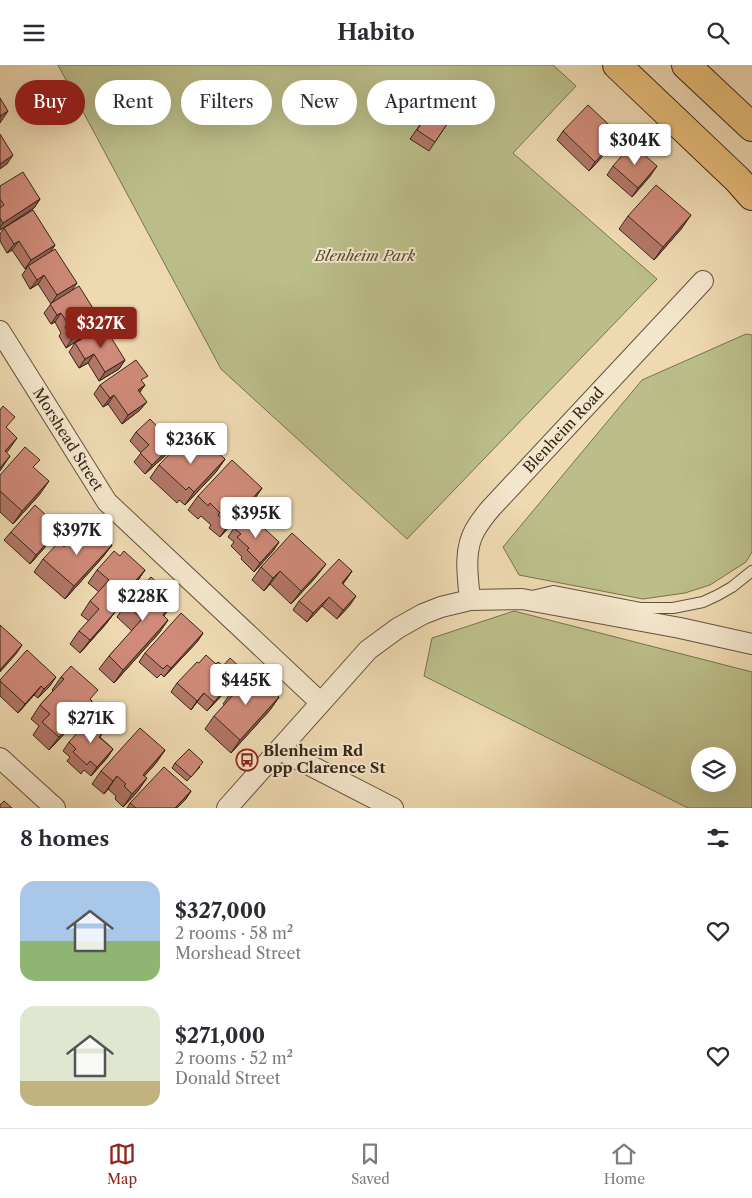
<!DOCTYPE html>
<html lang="en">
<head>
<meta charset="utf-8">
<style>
	body { margin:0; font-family:"Libre Caslon Text",serif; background:#f2f2f3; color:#2b2b33; height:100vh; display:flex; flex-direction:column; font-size:19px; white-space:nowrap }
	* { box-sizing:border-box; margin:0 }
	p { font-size:16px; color:#7c7c81 }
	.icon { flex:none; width:28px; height:28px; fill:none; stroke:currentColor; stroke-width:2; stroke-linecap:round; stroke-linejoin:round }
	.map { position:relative; height:743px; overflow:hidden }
	.sheet { display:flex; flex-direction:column; background:#fff; flex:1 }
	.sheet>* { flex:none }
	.hud { position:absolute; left:15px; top:15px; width:500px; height:45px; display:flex; gap:10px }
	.fabs { position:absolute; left:691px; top:682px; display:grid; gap:10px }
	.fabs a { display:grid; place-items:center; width:45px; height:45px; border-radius:50%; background:#fff; box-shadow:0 5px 20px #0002; font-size:25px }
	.price { position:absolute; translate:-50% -42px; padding:0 11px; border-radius:5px; background:#fff; color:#222; font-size:16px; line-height:32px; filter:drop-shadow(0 1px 2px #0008) }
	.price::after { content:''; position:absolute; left:50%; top:30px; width:15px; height:11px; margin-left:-8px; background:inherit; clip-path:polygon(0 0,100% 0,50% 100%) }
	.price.active { background:#8f2418; color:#fff }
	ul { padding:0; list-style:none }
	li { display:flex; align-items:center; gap:15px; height:125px; padding:0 20px }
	li span { display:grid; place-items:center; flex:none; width:140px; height:100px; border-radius:15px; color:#555 }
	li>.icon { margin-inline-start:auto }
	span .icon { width:60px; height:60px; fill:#fffc; stroke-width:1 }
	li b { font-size:21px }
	h2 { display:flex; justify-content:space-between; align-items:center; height:60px; padding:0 20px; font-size:21px }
	.pill { padding:0 18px; border-radius:22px; background:#fff; box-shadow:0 5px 20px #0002; font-size:18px; line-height:45px }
	.pill.active { background:#8f2418; color:#fff }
	header { display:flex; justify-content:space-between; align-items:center; height:65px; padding:0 20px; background:#fff; font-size:22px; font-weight:800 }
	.tabs { display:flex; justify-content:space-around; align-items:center; height:70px; border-top:1px solid #e1e1e2; background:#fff; font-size:14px; color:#7c7c81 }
	.tabs a { display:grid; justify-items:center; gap:2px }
	.tabs .active { color:#8f2418 }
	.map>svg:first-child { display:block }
	.green { fill:#bbbe89; stroke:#787250; fill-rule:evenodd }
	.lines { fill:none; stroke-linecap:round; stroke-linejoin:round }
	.service-casing { stroke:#64533e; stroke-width:12 }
	.minor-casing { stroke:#64533e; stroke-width:22 }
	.primary-casing { stroke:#362618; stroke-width:30 }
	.service { stroke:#f4e6cc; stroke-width:10 }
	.minor { stroke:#f4e6cc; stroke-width:20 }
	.primary { stroke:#e7bc78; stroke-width:28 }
	.wall { fill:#b27768; stroke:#362618 }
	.shaded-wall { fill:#916155; stroke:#362618 }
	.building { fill:#cf8a79; stroke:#362618 }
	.labels { text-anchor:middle; stroke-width:4; stroke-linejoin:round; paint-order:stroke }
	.park-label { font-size:15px; font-style:italic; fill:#574c34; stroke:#f4e6cc }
	.street-label { font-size:15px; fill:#362618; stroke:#f4e6cc }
	.poi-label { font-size:15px; font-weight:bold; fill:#362618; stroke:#f4e6cc; text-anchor:start }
</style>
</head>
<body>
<header><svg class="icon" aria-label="menu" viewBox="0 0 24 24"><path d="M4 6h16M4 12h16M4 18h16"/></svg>Habito<svg class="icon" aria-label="search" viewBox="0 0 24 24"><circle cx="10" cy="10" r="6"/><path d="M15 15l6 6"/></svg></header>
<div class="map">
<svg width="752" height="743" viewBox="0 0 752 743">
	<rect width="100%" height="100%" fill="#eed9b1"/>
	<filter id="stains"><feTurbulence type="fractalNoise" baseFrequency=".004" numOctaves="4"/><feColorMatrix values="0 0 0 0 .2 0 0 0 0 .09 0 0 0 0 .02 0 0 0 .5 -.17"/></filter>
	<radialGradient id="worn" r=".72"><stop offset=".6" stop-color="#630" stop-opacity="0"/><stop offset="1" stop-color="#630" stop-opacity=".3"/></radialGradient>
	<path class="green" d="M 58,0 L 553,0 L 576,21 L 513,88 L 657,214 L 407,474 L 221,304 Z
		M 746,269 L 752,270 L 752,487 L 746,497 L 710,520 L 685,528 L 643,534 L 519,510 L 503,482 L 642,315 Z
		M 514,546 L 752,607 L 752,743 L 688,743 L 424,611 L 432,573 ZM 700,691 L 728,691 L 728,719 L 700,719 Z"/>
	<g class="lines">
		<g class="service-casing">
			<path id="service" d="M 532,531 L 553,526 L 640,543 L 673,543 L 703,537 L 718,530 L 732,522 L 752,506"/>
		</g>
		<g class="minor-casing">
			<g id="minor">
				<path id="s1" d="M 0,266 L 107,437 L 320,637"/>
				<path id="s2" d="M 470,535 C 468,513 463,486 475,465 C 479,458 485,450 491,443 L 703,216"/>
				<path d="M 280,685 L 393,743"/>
				<path d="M 0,693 L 55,743"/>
				<path d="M 227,743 L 368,585 L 398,563 L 423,549 L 441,542 L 470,535 L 522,534 L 680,563 L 752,579"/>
			</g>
		</g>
		<g class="primary-casing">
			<path id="primary" d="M 617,0 L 737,114 L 752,131
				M 686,0 L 752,62"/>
		</g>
		<use href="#service" class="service"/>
		<use href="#minor" class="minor"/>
		<use href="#primary" class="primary"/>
	</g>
	<path class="wall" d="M 433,41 L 451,53 L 429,86 L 410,74 Z
		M 563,66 L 620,70 L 614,79 L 589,106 L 557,75 Z
		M 613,101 L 651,110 L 632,132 L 607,110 Z
		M 0,121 L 40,134 L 34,143 L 0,165 Z
		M 628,151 L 682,163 L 654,195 L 619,164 Z
		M 4,163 L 55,180 L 49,188 L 94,265 L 66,283 L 59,271 L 61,268 L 55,257 L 51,259 L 44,248 L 51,239 L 38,219 L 30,224 L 22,210 L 27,203 L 25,204 L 12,185 L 7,188 L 0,176 L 0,169 Z
		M 75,278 L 125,295 L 119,304 L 99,316 L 88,298 L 79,303 L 69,287 Z
		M 143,318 L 145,320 L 140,327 L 140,345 L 122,359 L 108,339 L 103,342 L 94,329 L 100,320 Z
		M 136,367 L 168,388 L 145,409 L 134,397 L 141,388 L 130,376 Z
		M 190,383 L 211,388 L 225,394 L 216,407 L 185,440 L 179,435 L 177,438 L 150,413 L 159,400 Z
		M 34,403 L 40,429 L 13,459 L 0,447 L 0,410 Z
		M 262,423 L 253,436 L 220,472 L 209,463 L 211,460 L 201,451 L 198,454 L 188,445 L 198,431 Z
		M 251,458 L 279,477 L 273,486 L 254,507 L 241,494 L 242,492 L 231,481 L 234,477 L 228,472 L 234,463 Z
		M 60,463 L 54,472 L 30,499 L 4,475 L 11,467 Z
		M 89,477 L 112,480 L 102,493 L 65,534 L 34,507 L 43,494 L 64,482 Z
		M 120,491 L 145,505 L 136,518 L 115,542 L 113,540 L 110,543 L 115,547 L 105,560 L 80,588 L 70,579 L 79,566 L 89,556 L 81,550 L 90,536 L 99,527 L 88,518 L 97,505 Z
		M 261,502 L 316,512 L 291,539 L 270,519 L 264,526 L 252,515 Z
		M 352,506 L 343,519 L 350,540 L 337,554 L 322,541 L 307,557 L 293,545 L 299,536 Z
		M 162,522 L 159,527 L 164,551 L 168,555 L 159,568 L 114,618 L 99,604 L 109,591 L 132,566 L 117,552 L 126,539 Z
		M 203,568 L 197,577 L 164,612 L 161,609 L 157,613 L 139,597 L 145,588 Z
		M 199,598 L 216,599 L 237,614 L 207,646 L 197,637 L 191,645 L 171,627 L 177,618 Z
		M 61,612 L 92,636 L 83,649 L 49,685 L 33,670 L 39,661 L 31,654 L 40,640 L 53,626 L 52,625 Z
		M 0,615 L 50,621 L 38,633 L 34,630 L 18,648 L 0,631 Z
		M 260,620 L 271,625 L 279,632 L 270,645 L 231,688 L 205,664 L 214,651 L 225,640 L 223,639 L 232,626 Z
		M 104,666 L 100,672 L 113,684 L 107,693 L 91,711 L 84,705 L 81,709 L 67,696 L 70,692 L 63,686 L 69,677 Z
		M 165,685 L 156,698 L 144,711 L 138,726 L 123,742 L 115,734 L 116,731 L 108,724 L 104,729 L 92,719 L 101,706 Z
		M 175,698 L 200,702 L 187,716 L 172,703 Z
		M 191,726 L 185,735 L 177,743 L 127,743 L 130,738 Z"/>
	<path class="shaded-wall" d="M 8,46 L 0,58 L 0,51 Z
		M 620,70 L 614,79 L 589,106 L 595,97 Z
		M 13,90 L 7,99 L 0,104 L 0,99 Z
		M 657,101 L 651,110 L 632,132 L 638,123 Z
		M 40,134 L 34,143 L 0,165 L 0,162 L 3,158 Z
		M 691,150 L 682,163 L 654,195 L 663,182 Z
		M 19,176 L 12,185 L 7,188 L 14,179 Z
		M 55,180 L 49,189 L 28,201 L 25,204 L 31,195 Z
		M 44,210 L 38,219 L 30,224 L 37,215 Z
		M 77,218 L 71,227 L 51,239 L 57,230 Z
		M 61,248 L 55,257 L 51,259 L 57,250 Z
		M 101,256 L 94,265 L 66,283 L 72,274 Z
		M 94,289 L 88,298 L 79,303 L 85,294 Z
		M 125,295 L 119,304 L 99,316 L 105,307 Z
		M 145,320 L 138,329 L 138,325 Z
		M 114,330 L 108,339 L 103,342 L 110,333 Z
		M 147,337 L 140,345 L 122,359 L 128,350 Z
		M 17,373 L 8,386 L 0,395 L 5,386 Z
		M 174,379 L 168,388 L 145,409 L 152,400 Z
		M 10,391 L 0,406 L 0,403 Z
		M 225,394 L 216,407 L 185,440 L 194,427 Z
		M 49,416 L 40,429 L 13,459 L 22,446 Z
		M 262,423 L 253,436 L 220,472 L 229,459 Z
		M 60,463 L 54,472 L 30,499 L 36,490 Z
		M 279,477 L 273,486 L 254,507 L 260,498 Z
		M 112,480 L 102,493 L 65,534 L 74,521 Z
		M 326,499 L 316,512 L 291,539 L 301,526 Z
		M 145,505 L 136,518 L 115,542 L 124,529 Z
		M 280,506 L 270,519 L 264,526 L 273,513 Z
		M 352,506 L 346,515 L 335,527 L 342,518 Z
		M 122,527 L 113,540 L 99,554 L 108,541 Z
		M 356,531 L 350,540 L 337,554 L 343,545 Z
		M 329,532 L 322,541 L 307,557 L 313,548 Z
		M 173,539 L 163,552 L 163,550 Z
		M 115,547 L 105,560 L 80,588 L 90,575 Z
		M 168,555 L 159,568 L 114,618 L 123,605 Z
		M 203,568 L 197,577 L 164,612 L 171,603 Z
		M 22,580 L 16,589 L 0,607 L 0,605 Z
		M 243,605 L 237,614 L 207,646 L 214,637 Z
		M 56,612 L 50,621 L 38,633 L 44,624 Z
		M 41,621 L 34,630 L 18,648 L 25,639 Z
		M 204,628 L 197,637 L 191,645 L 197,636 Z
		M 279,632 L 270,645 L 231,688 L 240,675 Z
		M 92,636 L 83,649 L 49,685 L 59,672 Z
		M 113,684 L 107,693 L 91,711 L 97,702 Z
		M 165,685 L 156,698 L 134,723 L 143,710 Z
		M 117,711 L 108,724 L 104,729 L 113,716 Z
		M 147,713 L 138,726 L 123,742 L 132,729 Z
		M 191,726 L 185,735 L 177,743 L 175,743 Z"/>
	<path class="building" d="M 0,33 L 8,46 L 0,51 Z
		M 588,40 L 620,70 L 595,97 L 563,66 Z
		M 433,41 L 451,53 L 435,77 L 417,65 Z
		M 0,69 L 13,90 L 0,99 Z
		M 632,79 L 657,101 L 638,123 L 613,101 Z
		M 23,107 L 40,134 L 3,158 L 0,153 L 0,143 L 4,140 L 0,134 L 0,121 Z
		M 656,120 L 691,150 L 663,182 L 628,151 Z
		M 33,145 L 55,180 L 31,195 L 19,176 L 14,179 L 4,163 Z
		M 55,184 L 77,218 L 57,230 L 44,210 L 37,215 L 28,201 Z
		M 79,221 L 101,256 L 72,274 L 65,262 L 69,260 L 61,248 L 57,250 L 50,239 Z
		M 104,261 L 125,295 L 105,307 L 94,289 L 85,294 L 75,278 Z
		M 136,295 L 148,311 L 141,315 L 145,320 L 138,325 L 147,337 L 128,350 L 114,330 L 110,333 L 100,320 Z
		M 3,341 L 15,352 L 6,362 L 17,373 L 5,386 L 10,391 L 0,403 L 0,345 Z
		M 150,354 L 174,379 L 152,400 L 140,388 L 149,380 L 136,367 Z
		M 197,375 L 211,388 L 215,385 L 225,394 L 194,427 L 189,422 L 186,425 L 159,400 L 182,376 L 190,383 Z
		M 25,382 L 40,395 L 33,402 L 49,416 L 22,446 L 0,426 L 0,410 Z
		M 232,395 L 262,423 L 229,459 L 218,450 L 220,448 L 210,438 L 208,441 L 198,431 Z
		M 35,440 L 60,463 L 36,490 L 11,467 Z
		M 244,451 L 251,458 L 254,454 L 279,477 L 260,498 L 247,485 L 249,483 L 237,472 L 241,469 L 234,463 Z
		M 78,467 L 89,477 L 98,467 L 112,480 L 74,521 L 43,494 L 59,477 L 64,482 Z
		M 292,468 L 326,499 L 301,526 L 280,506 L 273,513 L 261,502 Z
		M 114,486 L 120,491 L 124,486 L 145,505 L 124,529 L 122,527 L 108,541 L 115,547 L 90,575 L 79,566 L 99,544 L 90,536 L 109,515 L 97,505 Z
		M 339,494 L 352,506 L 342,518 L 356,531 L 343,545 L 329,532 L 313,548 L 299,536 Z
		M 151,512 L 162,522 L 159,526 L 173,539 L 163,550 L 168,555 L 123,605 L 109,591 L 142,554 L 126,539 Z
		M 181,548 L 203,568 L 171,603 L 167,600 L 163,604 L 145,588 Z
		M 0,560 L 22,580 L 0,605 Z
		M 27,585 L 56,612 L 44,624 L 41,621 L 25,639 L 0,616 L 0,615 Z
		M 206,590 L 216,599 L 218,597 L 223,601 L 230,593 L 243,605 L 214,637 L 204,628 L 197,636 L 177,618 L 197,597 L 199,598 Z
		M 71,601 L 98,625 L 90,634 L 92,636 L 59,672 L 42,657 L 50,649 L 40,640 L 64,614 L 61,612 Z
		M 248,609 L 260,620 L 264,615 L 273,623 L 271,625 L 279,632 L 240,675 L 214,651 L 235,628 L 232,626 Z
		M 90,654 L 104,666 L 99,672 L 113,684 L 97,702 L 90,696 L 87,700 L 73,687 L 76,684 L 69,677 Z
		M 140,663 L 165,685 L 143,710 L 147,713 L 132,729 L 124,721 L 126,719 L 117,711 L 113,716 L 101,706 Z
		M 189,684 L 203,697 L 191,712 L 175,698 Z
		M 164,702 L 191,726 L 175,743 L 136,743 L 130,738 Z
		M 4,736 L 12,743 L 0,743 L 0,740 Z"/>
	<defs>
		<g id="bus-ring" transform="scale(1.125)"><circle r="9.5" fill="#f4e6cc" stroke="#8f2418" stroke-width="1.5"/><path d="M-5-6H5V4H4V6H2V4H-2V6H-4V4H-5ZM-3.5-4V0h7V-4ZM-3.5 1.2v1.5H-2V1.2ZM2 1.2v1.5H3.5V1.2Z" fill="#8f2418"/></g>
	</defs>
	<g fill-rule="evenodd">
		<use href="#bus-ring" x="247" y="695"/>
	</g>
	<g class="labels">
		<g class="park-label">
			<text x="365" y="196">Blenheim Park</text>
		</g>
		<g class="street-label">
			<text dy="5" stroke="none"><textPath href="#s2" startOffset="205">Blenheim Road</textPath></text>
			<text dy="5" stroke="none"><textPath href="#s1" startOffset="128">Morshead Street</textPath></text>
		</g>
		<g class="poi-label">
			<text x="263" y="691">Blenheim Rd<tspan x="263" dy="17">opp Clarence St</tspan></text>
		</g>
	</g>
	<rect width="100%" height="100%" filter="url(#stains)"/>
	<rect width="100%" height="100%" fill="url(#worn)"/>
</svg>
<div class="fabs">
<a><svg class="icon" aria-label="layers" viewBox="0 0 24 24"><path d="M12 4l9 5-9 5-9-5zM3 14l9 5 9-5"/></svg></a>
</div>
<b class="price" style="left:635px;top:101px">$304K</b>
<b class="price active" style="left:101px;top:284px">$327K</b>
<b class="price" style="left:191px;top:400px">$236K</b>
<b class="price" style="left:256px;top:474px">$395K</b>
<b class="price" style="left:77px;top:491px">$397K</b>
<b class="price" style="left:143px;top:557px">$228K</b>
<b class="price" style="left:246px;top:641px">$445K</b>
<b class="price" style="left:91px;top:679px">$271K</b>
<div class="hud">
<a class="pill active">Buy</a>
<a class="pill">Rent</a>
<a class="pill">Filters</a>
<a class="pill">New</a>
<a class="pill">Apartment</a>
</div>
</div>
<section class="sheet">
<h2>8 homes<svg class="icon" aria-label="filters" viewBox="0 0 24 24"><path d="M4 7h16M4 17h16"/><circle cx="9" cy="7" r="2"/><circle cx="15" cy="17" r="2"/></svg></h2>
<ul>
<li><span style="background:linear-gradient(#a9c7e8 60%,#8fb573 0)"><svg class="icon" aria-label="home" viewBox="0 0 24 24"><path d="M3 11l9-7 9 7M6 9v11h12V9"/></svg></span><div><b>$327,000</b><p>2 rooms · 58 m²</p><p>Morshead Street</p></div><svg class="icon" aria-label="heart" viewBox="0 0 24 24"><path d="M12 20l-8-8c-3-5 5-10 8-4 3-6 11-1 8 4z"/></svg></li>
<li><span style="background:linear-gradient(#dfe7d0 75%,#c2b280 0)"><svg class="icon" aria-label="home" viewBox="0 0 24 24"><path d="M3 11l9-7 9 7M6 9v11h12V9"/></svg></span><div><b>$271,000</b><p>2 rooms · 52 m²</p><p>Donald Street</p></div><svg class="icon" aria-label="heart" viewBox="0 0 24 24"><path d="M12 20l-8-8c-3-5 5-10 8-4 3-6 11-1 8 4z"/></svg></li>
</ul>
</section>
<nav class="tabs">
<a class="active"><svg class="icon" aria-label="map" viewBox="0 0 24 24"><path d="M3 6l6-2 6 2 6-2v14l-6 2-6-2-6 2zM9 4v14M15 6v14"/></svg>Map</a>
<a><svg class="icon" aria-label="saved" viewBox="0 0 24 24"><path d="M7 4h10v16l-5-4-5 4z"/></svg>Saved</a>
<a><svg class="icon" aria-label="home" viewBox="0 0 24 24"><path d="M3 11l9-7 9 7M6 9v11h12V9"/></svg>Home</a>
</nav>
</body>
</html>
